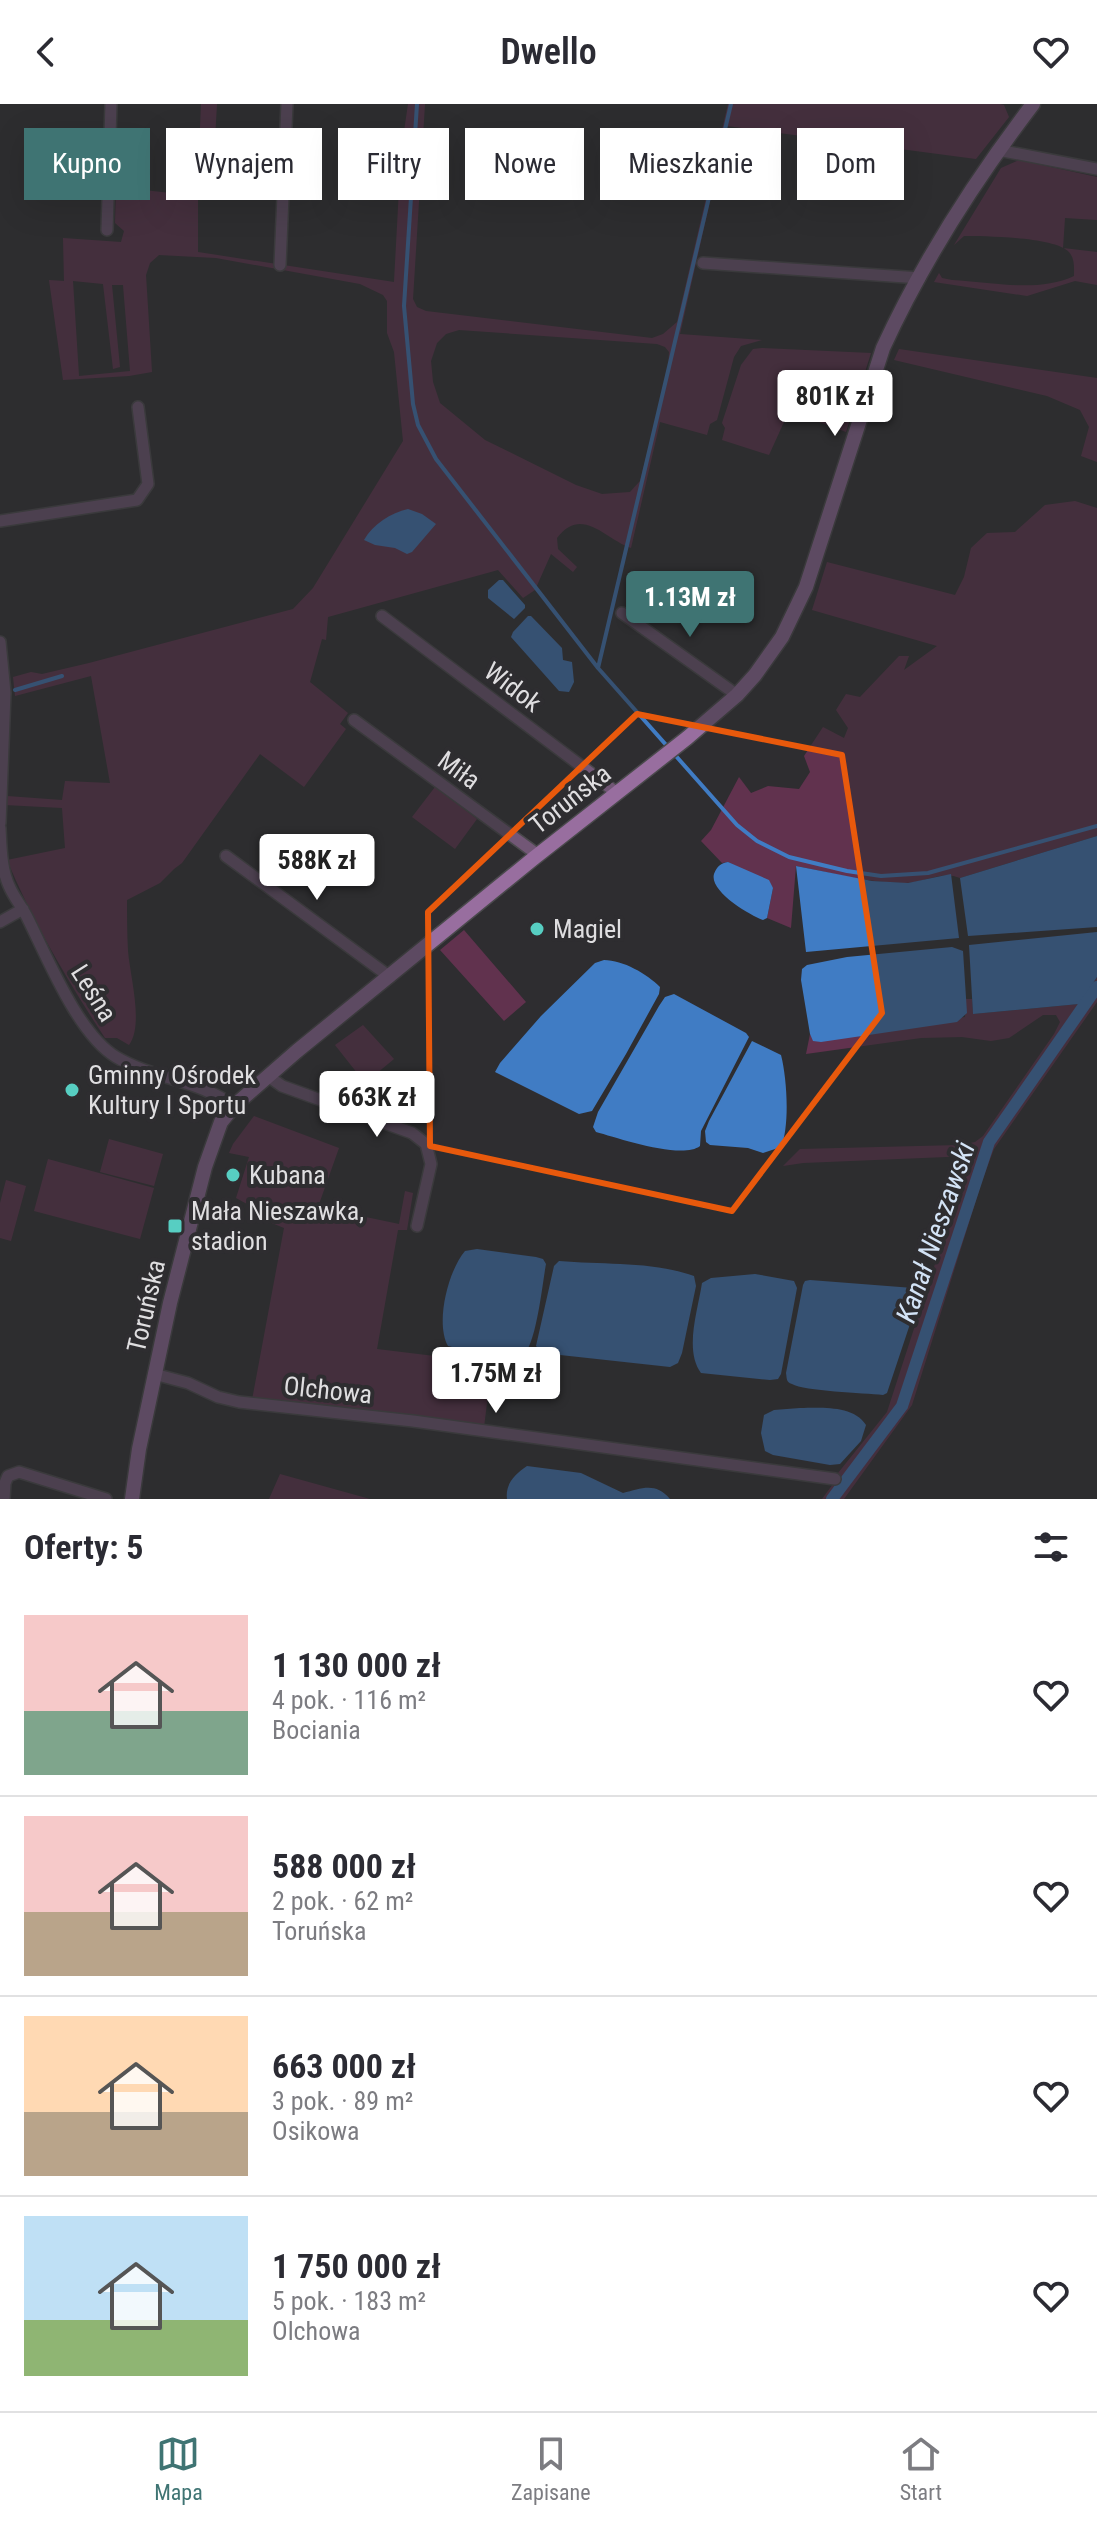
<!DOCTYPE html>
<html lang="pl">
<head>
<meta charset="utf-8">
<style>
	body { margin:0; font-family:"Roboto Condensed",sans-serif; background:#f7f7f7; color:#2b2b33; height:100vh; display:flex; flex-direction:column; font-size:30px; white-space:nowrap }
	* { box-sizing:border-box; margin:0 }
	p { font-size:26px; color:#7c7c81 }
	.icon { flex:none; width:44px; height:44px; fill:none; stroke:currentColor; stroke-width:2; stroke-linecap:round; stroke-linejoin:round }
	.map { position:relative; height:1395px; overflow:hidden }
	.drawer { display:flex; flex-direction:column; background:#fff; flex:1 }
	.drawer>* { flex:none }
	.hud { position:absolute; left:24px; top:24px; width:1050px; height:72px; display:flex; gap:16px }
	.price { position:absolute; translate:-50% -68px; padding:0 18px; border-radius:8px; background:#fff; color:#222; font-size:26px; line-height:52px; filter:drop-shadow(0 2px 4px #0008) }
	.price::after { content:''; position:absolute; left:50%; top:48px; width:24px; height:18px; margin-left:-12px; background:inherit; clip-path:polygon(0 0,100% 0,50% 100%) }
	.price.current { background:#3f7473; color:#fff }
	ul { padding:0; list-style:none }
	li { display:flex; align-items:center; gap:24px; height:200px; padding:0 24px }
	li+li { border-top:2px solid #e1e1e2 }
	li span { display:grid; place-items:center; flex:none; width:224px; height:160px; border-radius:0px; color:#555 }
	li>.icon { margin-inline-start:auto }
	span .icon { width:96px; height:96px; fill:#fffc; stroke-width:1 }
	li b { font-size:34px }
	h2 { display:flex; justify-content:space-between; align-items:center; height:96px; padding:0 24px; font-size:34px }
	.pill { padding:0 28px; border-radius:0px; background:#fff; box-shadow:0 8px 32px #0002; font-size:28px; line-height:72px }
	.pill.current { background:#3f7473; color:#fff }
	header { display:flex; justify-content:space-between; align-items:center; height:104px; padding:0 24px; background:#fff; font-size:36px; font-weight:600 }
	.menu { display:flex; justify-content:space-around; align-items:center; height:112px; border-top:2px solid #e1e1e2; background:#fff; font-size:22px; color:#7c7c81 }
	.menu a { display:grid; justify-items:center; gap:4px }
	.menu .current { color:#3f7473 }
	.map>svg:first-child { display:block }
	.green { fill:#61324e; fill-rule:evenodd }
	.water { fill:#407cc4 }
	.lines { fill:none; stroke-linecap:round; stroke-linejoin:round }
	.stream { stroke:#407cc4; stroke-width:4 }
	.canal { stroke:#407cc4; stroke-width:12 }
	.minor-casing { stroke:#4a494c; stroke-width:14 }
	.secondary-casing { stroke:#4a494c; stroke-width:17 }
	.minor { stroke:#725776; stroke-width:11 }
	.secondary { stroke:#986e9f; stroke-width:14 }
	.marked { fill:none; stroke:#e8590c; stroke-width:6; stroke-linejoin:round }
	.poi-dot { fill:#57cec2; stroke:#2e2d30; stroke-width:3 }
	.labels { text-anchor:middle; stroke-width:8; stroke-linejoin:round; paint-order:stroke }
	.street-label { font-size:26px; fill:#dfdee0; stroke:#2e2d30 }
	.poi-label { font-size:26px; fill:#dfdee0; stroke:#2e2d30; text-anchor:start }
	.water-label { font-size:28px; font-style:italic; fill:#d3e3f6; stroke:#2e2d30 }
</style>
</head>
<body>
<header><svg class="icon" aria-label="back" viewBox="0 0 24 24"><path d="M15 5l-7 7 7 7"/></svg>Dwello<svg class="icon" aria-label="heart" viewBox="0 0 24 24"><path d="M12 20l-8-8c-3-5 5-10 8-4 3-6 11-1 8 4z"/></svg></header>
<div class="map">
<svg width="1097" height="1395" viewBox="0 0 1097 1395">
	<rect width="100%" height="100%" fill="#2e2d30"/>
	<path class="green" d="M 201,0 L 217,0 L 215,35 L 221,49 L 199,47 Z
		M 408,0 L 425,0 L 413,195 L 417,203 L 426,207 L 652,234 L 663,230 L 677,218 L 728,0 L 1000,0 L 1004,1 L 1009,13 L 976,55 L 727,22 L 680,230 L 762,236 L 741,242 L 734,253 L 717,316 L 710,320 L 707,331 L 660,318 L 631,444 C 606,436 582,401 557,434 L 558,445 L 577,463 L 573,468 L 551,450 L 535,486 L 523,494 L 498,466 L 328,513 L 326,536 L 322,535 L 310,578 L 348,609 L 340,620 L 346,625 L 304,683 L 260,650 L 182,759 L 174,765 L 160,779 L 127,796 C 127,813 127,830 128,847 C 130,872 144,921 129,941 L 117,934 L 105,934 C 68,878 33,818 7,756 L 65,744 L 62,704 L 5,701 L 7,692 L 62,696 L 65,677 L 110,679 L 91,572 L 15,592 L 13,573 L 31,568 L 42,570 L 89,559 L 293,505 L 313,484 L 403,337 L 394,248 L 387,229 L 387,197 L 383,191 L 360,180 L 216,154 L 159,151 L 150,159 L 146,171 L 152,268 L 129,272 L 63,276 L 49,176 L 64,177 L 63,134 L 121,138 L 124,127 L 115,119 L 116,83 L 198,92 L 198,148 L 394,178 L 401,48 ZM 73,177 L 103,180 L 113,265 L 120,263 L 112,181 L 123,181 L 130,267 L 79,272 ZM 459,226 L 657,240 L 665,243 L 669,248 L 668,267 L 640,377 L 630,388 L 602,390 L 576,381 L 485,336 L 440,299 L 433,278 L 431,257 L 437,239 L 446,230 Z
		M 1019,56 L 1097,73 L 1097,116 L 1065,114 L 1063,144 L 1097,148 L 1097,181 L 1075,177 L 1027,192 L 934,178 L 939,169 L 942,174 L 952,176 C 990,178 1039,189 1074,172 C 1074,163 1075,155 1069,148 C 1055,133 985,132 964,132 L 954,141 L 1001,64 Z
		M 762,244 L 871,249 L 846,328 L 789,307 L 769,351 L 722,336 L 725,324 L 722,319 L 741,261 L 753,245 Z
		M 899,245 L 1097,274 L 1097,358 L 1081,352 L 1089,323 L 1080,306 L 1047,292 L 894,256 Z
		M 1075,397 L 1097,404 L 1097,732 L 960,774 C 942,766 923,779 904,779 C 868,779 832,769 796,762 L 791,824 L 767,814 L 773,784 L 728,758 L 722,759 L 701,737 L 711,726 L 739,673 L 751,689 L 768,682 L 799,685 L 810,668 L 804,652 L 823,623 L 844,634 L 848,624 L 836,606 L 846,590 L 860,593 L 899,552 L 909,552 L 904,566 L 937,542 L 812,506 L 827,458 L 955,491 L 964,473 L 971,444 L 987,429 L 1015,428 L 1045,401 Z
		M 435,683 L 477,715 L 455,745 L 412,713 Z
		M 464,826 L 526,898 L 504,917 L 440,846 Z
		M 1097,873 L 1097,898 L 994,1045 L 982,1077 L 912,1301 L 844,1395 L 822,1395 L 833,1380 L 838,1369 L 887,1308 L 970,1052 L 803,1059 L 783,1062 L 800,1045 L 960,1041 L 975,1038 L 983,1032 L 1054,930 L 1060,918 L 1056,911 L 1043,911 L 1009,934 L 991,937 L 962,933 L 921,934 L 806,950 L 810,930 L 814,937 L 965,913 L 966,895 L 972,895 L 973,910 L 1079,900 Z
		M 363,921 L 394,955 L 365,979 L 335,941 Z
		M 254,1012 L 339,1044 L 318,1103 L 399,1120 L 405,1087 L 413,1089 L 407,1126 L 398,1126 L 377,1245 L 492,1259 L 484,1323 L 252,1296 L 284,1124 L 250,1110 L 247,1100 L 236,1094 L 249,1053 L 229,1049 L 233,1040 Z
		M 109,1035 L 163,1050 L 154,1082 L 100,1068 Z
		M 48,1055 L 154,1084 L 140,1135 L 34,1107 Z
		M 6,1076 L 26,1082 L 11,1137 L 0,1134 L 0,1099 Z
		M 280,1370 L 370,1395 L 269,1395 Z"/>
	<path class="water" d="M 408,405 L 422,410 L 436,420 L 412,448 L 407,450 L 395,444 L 375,441 L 364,436 C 373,420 391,409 408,405 Z
		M 499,476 L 503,476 L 525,501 L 525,504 L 514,515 L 488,494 L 488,486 Z
		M 528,512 L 531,512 L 562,544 L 563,556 L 572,558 L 574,578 L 569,588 L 559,587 L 511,533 L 513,528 Z
		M 1097,732 L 1097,823 L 968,832 L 960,774 Z
		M 728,758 L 769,776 L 773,784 L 767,814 L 763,816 C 749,811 709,787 714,770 C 717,762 721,759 728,758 Z
		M 796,762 L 872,777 L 908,779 L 951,770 L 959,834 L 806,848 Z
		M 1097,828 L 1097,873 L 1079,900 L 973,910 L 969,841 Z
		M 952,843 L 963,847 L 967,909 L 957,918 L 821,938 L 813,937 L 810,930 L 801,876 L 802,865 L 807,861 L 847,853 Z
		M 604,856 C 623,856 647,870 660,883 L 659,890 L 626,950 L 592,1007 L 579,1010 L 495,968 L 500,959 L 541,912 L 595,859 Z
		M 674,890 L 746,929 L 749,933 L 701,1027 L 700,1042 C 682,1056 618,1034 596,1028 L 593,1023 L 598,1008 L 659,902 L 665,893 Z
		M 752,937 L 781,951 C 787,974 790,1022 781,1043 L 763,1049 L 748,1044 L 710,1041 L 706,1038 L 705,1027 L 709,1017 Z
		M 477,1145 L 536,1153 L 543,1155 L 546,1160 C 543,1175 536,1244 523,1250 C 511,1255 462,1246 448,1242 C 435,1219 448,1167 465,1147 Z
		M 559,1157 C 603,1161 652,1157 694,1172 L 696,1182 L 682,1249 L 678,1259 L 670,1263 L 542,1249 L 536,1242 L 554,1162 Z
		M 755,1170 L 794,1177 L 797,1184 L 781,1270 L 778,1275 L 770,1276 L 701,1269 C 684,1246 698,1206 702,1179 L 711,1174 Z
		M 810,1176 L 913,1184 L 917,1187 L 919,1193 L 887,1289 L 883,1291 C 864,1289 804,1287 792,1280 C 786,1278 787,1275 786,1269 L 803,1181 L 805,1177 Z
		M 800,1304 C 821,1304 853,1301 866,1321 L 861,1337 L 840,1360 L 830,1361 L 773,1351 L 765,1347 L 761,1329 L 764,1311 L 774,1306 Z
		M 527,1362 L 581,1369 L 623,1389 C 642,1384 656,1378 670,1395 L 507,1395 C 505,1380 515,1370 527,1362 Z"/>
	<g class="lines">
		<path class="stream" d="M 417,0 L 404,202 L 413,300 L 418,321 L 436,355 L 598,564 L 737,721 L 757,737 L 789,753 L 847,767 L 881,772 L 928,769 L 1097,722
			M 598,564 L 731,0
			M 15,586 L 62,572"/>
		<path class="canal" d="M 832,1395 L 902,1302 L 989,1038 L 1097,883"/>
		<g class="minor-casing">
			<path id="minor" d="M 998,46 L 1097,65
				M 107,126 L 111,0
				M 703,159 L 920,174
				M 280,161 L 287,0
				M 0,417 L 137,396 L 148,380 L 138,303
				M 622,509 L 737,591
				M 382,512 L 617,689
				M 0,538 L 5,589 L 0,719
				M 354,616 L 538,751
				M 0,724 C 1,743 1,766 10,784 C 15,795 23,804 28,815 C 48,855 78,930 116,953 C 153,975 199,976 234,1002
				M 226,752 L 390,873
				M 0,818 L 23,805
				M 268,972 L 282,982 L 412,1029 L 426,1040 L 431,1060 L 417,1122
				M 154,1270 L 188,1279 L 218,1293 L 239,1298 L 413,1317 L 835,1375
				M 4,1395 L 5,1379 L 8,1372 L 19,1368 L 106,1395"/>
		</g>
		<g class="secondary-casing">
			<path id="secondary" d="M 132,1395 L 139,1345 L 170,1199 L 205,1063 L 221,1018 L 234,1002 L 297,947 L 534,754 L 687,634 L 737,591 L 755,571 L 782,533 L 806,483 L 883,244 C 923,157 975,76 1033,0"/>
		</g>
		<use href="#minor" class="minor"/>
		<use href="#secondary" class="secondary"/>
	</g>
	<path d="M0 0H1097V1395H0ZM 637,610 L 842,651 L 882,909 L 732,1107 L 430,1042 L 428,808 Z" fill="#2e2d30" fill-opacity=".55" fill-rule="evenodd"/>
	<path class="marked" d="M 637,610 L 842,651 L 882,909 L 732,1107 L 430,1042 L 428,808 Z"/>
	<g class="poi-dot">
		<circle cx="537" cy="825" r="8"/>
		<circle cx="72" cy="986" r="8"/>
		<circle cx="233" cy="1071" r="8"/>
		<rect x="167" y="1114" width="16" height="16" rx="4"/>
	</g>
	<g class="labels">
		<g class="street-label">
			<text transform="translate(513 583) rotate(37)" y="9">Widok</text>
			<text transform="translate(459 666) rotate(36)" y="9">Miła</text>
			<text transform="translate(570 695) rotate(-38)" y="9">Toruńska</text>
			<text transform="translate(94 889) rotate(58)" y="9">Leśna</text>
			<text transform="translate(146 1202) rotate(-77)" y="9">Toruńska</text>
			<text transform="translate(328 1286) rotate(6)" y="9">Olchowa</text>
		</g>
		<g class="poi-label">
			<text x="553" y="834">Magiel</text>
			<text x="88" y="980">Gminny Ośrodek<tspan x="88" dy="30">Kultury I Sportu</tspan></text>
			<text x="249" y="1080">Kubana</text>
			<text x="191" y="1116">Mała Nieszawka,<tspan x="191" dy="30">stadion</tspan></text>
		</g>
		<g class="water-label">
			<text transform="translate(935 1128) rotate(-71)" y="10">Kanał Nieszawski</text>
		</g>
	</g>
</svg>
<b class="price" style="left:835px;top:334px">801K zł</b>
<b class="price current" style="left:690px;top:535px">1.13M zł</b>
<b class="price" style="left:317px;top:798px">588K zł</b>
<b class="price" style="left:377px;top:1035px">663K zł</b>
<b class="price" style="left:496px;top:1311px">1.75M zł</b>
<div class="hud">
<a class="pill current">Kupno</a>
<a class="pill">Wynajem</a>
<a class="pill">Filtry</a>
<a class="pill">Nowe</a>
<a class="pill">Mieszkanie</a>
<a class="pill">Dom</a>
</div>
</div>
<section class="drawer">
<h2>Oferty: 5<svg class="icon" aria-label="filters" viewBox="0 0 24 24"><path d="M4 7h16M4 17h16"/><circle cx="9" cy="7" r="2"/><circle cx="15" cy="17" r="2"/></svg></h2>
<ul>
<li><span style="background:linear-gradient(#f6c9c9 60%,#7fa58c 0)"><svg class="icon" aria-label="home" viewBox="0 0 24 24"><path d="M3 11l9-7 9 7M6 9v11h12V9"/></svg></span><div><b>1 130 000 zł</b><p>4 pok. · 116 m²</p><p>Bociania</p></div><svg class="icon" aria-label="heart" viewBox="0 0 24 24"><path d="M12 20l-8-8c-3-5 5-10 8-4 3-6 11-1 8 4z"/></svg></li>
<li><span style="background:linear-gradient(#f6c9c9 60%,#b9a48a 0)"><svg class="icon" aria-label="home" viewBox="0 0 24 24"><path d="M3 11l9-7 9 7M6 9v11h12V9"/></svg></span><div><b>588 000 zł</b><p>2 pok. · 62 m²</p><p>Toruńska</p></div><svg class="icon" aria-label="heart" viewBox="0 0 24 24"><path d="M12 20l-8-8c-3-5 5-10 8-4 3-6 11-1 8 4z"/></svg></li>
<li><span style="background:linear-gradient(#ffd9b3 60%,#b9a48a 0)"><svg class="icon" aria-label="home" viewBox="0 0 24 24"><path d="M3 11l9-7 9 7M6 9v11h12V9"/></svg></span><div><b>663 000 zł</b><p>3 pok. · 89 m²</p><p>Osikowa</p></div><svg class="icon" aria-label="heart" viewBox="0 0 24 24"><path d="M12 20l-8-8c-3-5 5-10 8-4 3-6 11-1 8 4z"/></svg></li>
<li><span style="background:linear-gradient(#bfe0f5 65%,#8fb573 0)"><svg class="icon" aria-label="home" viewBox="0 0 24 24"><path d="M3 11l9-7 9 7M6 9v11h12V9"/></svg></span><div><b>1 750 000 zł</b><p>5 pok. · 183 m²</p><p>Olchowa</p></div><svg class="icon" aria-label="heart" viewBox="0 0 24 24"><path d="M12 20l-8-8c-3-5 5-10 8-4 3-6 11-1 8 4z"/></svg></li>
</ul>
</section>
<nav class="menu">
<a class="current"><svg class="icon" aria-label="map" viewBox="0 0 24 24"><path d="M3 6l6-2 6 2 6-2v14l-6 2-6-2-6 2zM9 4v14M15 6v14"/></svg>Mapa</a>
<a><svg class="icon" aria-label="saved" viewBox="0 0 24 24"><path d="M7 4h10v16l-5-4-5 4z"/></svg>Zapisane</a>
<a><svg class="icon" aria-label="home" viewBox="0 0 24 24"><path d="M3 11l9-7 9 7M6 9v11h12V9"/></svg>Start</a>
</nav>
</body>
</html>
